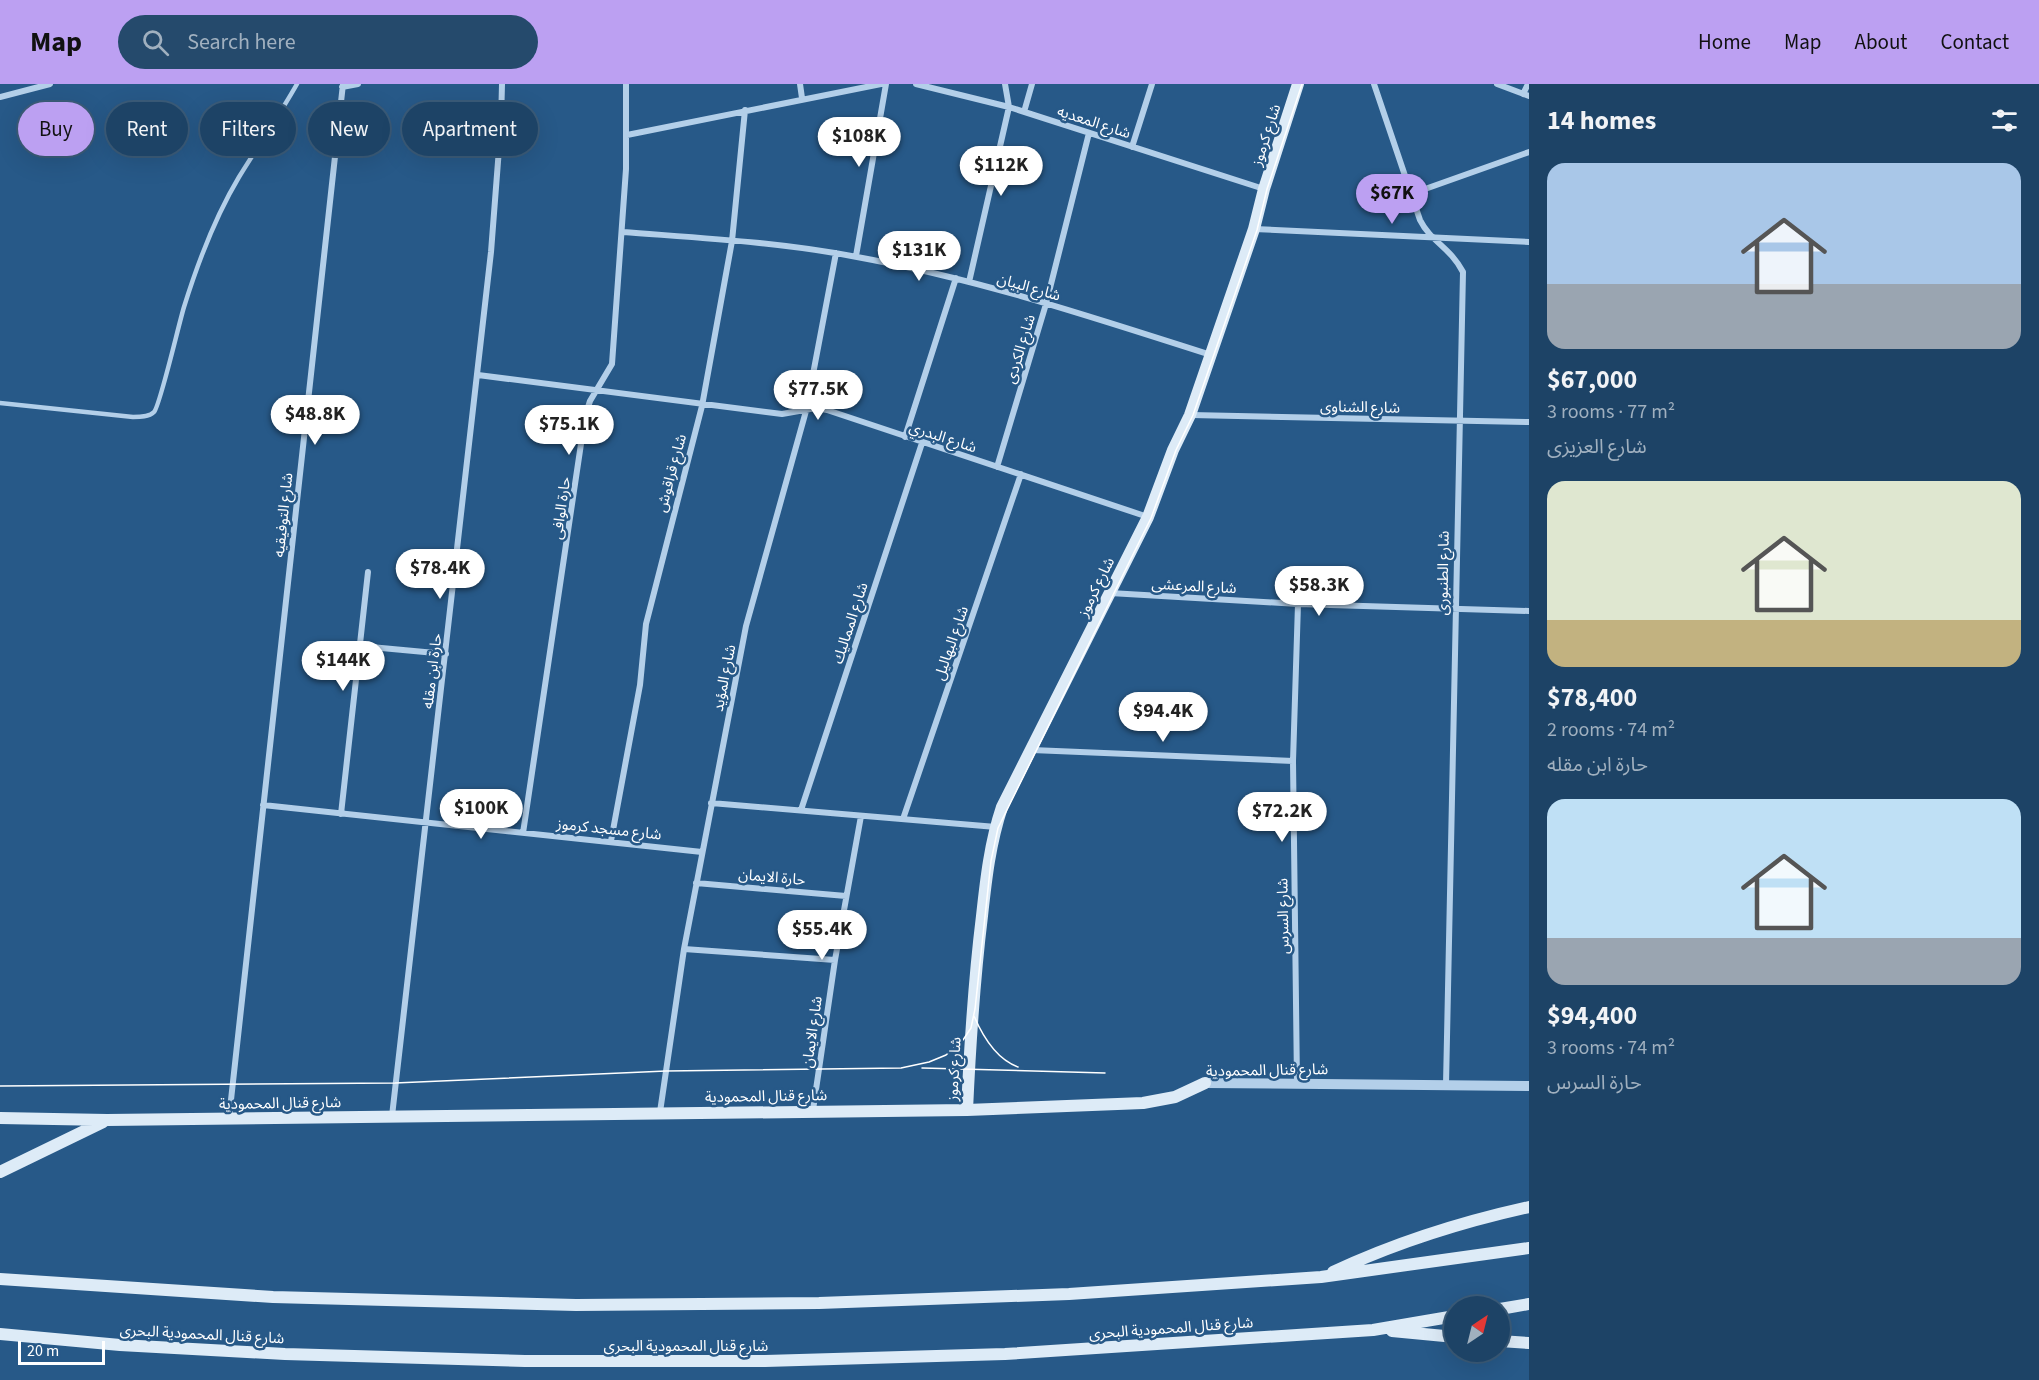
<!DOCTYPE html>
<html lang="en">
<head>
<meta charset="utf-8">
<style>
	body { margin:0; font-family:"Source Sans 3","Noto Sans Arabic",sans-serif; background:#254a6c; color:#f1f3f6; height:100vh; display:flex; flex-direction:column; font-size:22px; white-space:nowrap }
	* { box-sizing:border-box; margin:0 }
	p { font-size:20px; color:#a0b0bf }
	.icon { flex:none; width:33px; height:33px; fill:none; stroke:currentColor; stroke-width:2; stroke-linecap:round; stroke-linejoin:round }
	.map { position:relative; flex:1; overflow:hidden }
	.drawer { display:flex; flex-direction:column; background:#1d4366; width:510px }
	.drawer>* { flex:none }
	.top-card { position:absolute; left:18px; top:18px; width:570px; height:54px; display:flex; gap:12px }
	.needle { width:39px; rotate:35deg }
	.controls { position:absolute; left:1444px; top:1212px; display:grid; gap:12px }
	.controls a { display:grid; place-items:center; width:66px; height:66px; border-radius:50%; background:#1d4366; box-shadow:0 6px 24px #0002,0 0 0 2px #3b5c7a; font-size:30px }
	.scale { position:absolute; left:18px; bottom:15px; width:87px; box-sizing:border-box; padding-left:6px; border:3px solid #fff; border-top:0; font-size:16px; line-height:21px; white-space:nowrap; color:#fff; -webkit-text-stroke:4px #275988; paint-order:stroke }
	.price { position:absolute; translate:-50% -51px; padding:0 14px; border-radius:21px; background:#fff; color:#222; font-size:20px; line-height:39px; filter:drop-shadow(0 2px 3px #0008) }
	.price::after { content:''; position:absolute; left:50%; top:36px; width:18px; height:14px; margin-left:-9px; background:inherit; clip-path:polygon(0 0,100% 0,50% 100%) }
	.price.current { background:#bca0f2; color:#111 }
	ul { padding:0; list-style:none }
	li { display:grid; align-content:center; gap:12px; height:318px; padding:0 18px }
	li span { display:grid; place-items:center; height:186px; border-radius:18px; color:#555 }
	li>.icon { margin-inline-start:auto }
	span .icon { width:108px; height:108px; fill:#fffc; stroke-width:1 }
	li b { font-size:26px }
	h2 { display:flex; justify-content:space-between; align-items:center; height:72px; padding:0 18px; font-size:26px }
	.pill { padding:0 21px; border-radius:27px; background:#1d4366; box-shadow:0 6px 24px #0002,0 0 0 2px #3b5c7a; font-size:21px; line-height:54px }
	.pill.current { background:#bca0f2; color:#111 }
	header { display:flex; align-items:center; gap:36px; box-sizing:border-box; height:84px; padding:0 30px; background:#bca0f2; color:#111 }
	header strong { font-size:28px }
	nav { display:flex; gap:33px; margin-inline-start:auto; font-size:21px }
	.search { width:420px; height:54px; background:#254a6c; display:flex; align-items:center; gap:15px; box-sizing:border-box; padding:0 21px; border-radius:33px; color:#a0b0bf; font-size:22px }
	main { display:flex; flex:1; min-height:0 }
	.map>svg:first-child { display:block }
	.lines { fill:none; stroke-linecap:round; stroke-linejoin:round }
	.service { stroke:#b3cfe9; stroke-width:4.5 }
	.minor { stroke:#b3cfe9; stroke-width:6 }
	.tertiary { stroke:#b3cfe9; stroke-width:10 }
	.secondary { stroke:#ddebf7; stroke-width:12 }
	.tram { stroke:#fff; stroke-width:1.5 }
	.labels { text-anchor:middle; stroke-width:5; stroke-linejoin:round; paint-order:stroke }
	.street-label { font-size:15px; fill:#fff; stroke:#275988 }
</style>
</head>
<body>
<header>
<strong>Map</strong>
<div class="search"><svg class="icon" aria-label="search" viewBox="0 0 24 24"><circle cx="10" cy="10" r="6"/><path d="M15 15l6 6"/></svg>Search here</div>
<nav><a>Home</a><a>Map</a><a>About</a><a>Contact</a></nav>
</header>
<main>
<div class="map">
<svg width="1529" height="1296" viewBox="0 0 1529 1296">
	<rect width="100%" height="100%" fill="#275988"/>
	<g class="lines">
		<path class="service" d="M 0,319 L 133,333 C 140,333 149,333 154,328 C 160,322 179,239 184,223 C 198,178 215,133 239,93 C 258,62 279,32 297,0"/>
		<path class="minor" d="M 800,0 L 802,14
			M 916,0 L 1009,23 L 1264,105
			M 1374,0 L 1420,136 C 1431,158 1450,163 1463,188 L 1446,1001
			M 1497,0 L 1529,12
			M 342,3 L 358,0
			M 1523,10 L 1528,0
			M 0,13 L 50,0
			M 1024,28 L 1032,0
			M 627,51 L 881,0
			M 1132,63 L 1152,0
			M 1411,110 L 1529,68
			M 1254,145 L 1529,158
			M 623,148 C 700,154 780,158 857,173 C 978,195 1095,234 1211,271
			M 856,172 L 886,0
			M 969,198 L 1009,23 L 1005,0
			M 478,291 L 782,330 L 816,324 L 827,326 L 1148,433
			M 1191,331 L 1529,338
			M 905,353 L 956,194
			M 997,383 L 1046,220 L 1089,49
			M 1110,509 L 1298,520 L 1529,527
			M 360,562 L 446,570
			M 1032,666 L 1293,677
			M 711,719 L 996,743
			M 263,721 L 702,768
			M 801,726 L 922,359
			M 341,730 L 368,488
			M 903,735 L 1021,390
			M 523,749 L 585,333 L 590,317 L 612,280 L 626,85 L 626,0
			M 611,757 L 640,601 L 646,540 L 702,322 L 732,157 L 745,26
			M 696,799 L 846,812
			M 684,865 L 835,876
			M 1297,999 L 1293,677 L 1298,520
			M 813,1026 L 835,876 L 861,732
			M 660,1028 L 684,865 L 746,542 L 806,327 L 836,169
			M 392,1032 L 491,168 L 501,39 L 502,0
			M 229,1034 L 343,0"/>
		<path class="tertiary" d="M 1205,999 L 1529,1002"/>
		<path class="secondary" d="M 967,1026 C 970,961 974,897 982,832 C 986,795 990,759 1002,723 L 1148,433 L 1173,366 L 1190,331 L 1254,145 L 1264,105 L 1298,0
			M 0,1034 L 107,1036 L 967,1026 L 1143,1019 L 1175,1013 L 1205,999
			M 0,1088 L 103,1038
			M 1333,1188 C 1397,1158 1461,1138 1529,1123
			M 0,1195 L 273,1213 L 576,1221 L 819,1219 L 1069,1210 L 1321,1193 L 1529,1164
			M 1500,1225 L 1529,1220
			M 1392,1247 L 1455,1253
			M 0,1250 L 120,1261 L 285,1270 L 525,1277 L 765,1277 L 1005,1270 L 1373,1246 L 1455,1232
			M 1500,1257 L 1529,1259"/>
		<path class="tram" d="M 974,932 C 983,953 996,975 1018,983
			M 922,984 L 1105,989
			M 0,1002 L 395,999 L 666,987 L 901,984 L 929,978 L 946,971 L 963,956 L 971,944 L 975,925 L 991,777 L 998,744 L 1151,434 L 1176,366 L 1193,331 L 1257,146 L 1267,105 L 1302,0"/>
	</g>
	<g class="labels">
		<g class="street-label">
			<text transform="translate(1094 38) rotate(18)" y="5">شارع المعديه</text>
			<text transform="translate(1266 51) rotate(-72)" y="5">شارع كرموز</text>
			<text transform="translate(1029 203) rotate(16)" y="5">شارع البيان</text>
			<text transform="translate(1020 265) rotate(-73)" y="5">شارع الكردى</text>
			<text transform="translate(1360 323) rotate(1)" y="5">شارع الشناوى</text>
			<text transform="translate(943 353) rotate(18)" y="5">شارع البدري</text>
			<text transform="translate(671 389) rotate(-75)" y="5">شارع قراقوش</text>
			<text transform="translate(561 424) rotate(-82)" y="5">حارة الوافى</text>
			<text transform="translate(283 431) rotate(-84)" y="5">شارع التوفيقيه</text>
			<text transform="translate(1443 489) rotate(-89)" y="5">شارع الطنبورى</text>
			<text transform="translate(1194 502) rotate(3)" y="5">شارع المرعشى</text>
			<text transform="translate(1096 503) rotate(-64)" y="5">شارع كرموز</text>
			<text transform="translate(850 539) rotate(-72)" y="5">شارع المماليك</text>
			<text transform="translate(951 559) rotate(-71)" y="5">شارع البهاليل</text>
			<text transform="translate(432 587) rotate(-83)" y="5">حارة ابن مقله</text>
			<text transform="translate(724 594) rotate(-79)" y="5">شارع المؤيد</text>
			<text transform="translate(609 745) rotate(6)" y="5">شارع مسجد كرموز</text>
			<text transform="translate(772 793) rotate(5)" y="5">حارة الايمان</text>
			<text transform="translate(1283 832) rotate(-91)" y="5">شارع السرس</text>
			<text transform="translate(812 948) rotate(-82)" y="5">شارع الايمان</text>
			<text transform="translate(954 985) rotate(-87)" y="5">شارع كرموز</text>
			<text transform="translate(1267 986) rotate(-1)" y="5">شارع قنال المحمودية</text>
			<text transform="translate(766 1012) rotate(-1)" y="5">شارع قنال المحمودية</text>
			<text transform="translate(280 1019) rotate(-1)" y="5">شارع قنال المحمودية</text>
			<text transform="translate(1171 1244) rotate(-4)" y="5">شارع قنال المحمودية البحرى</text>
			<text transform="translate(202 1250) rotate(3)" y="5">شارع قنال المحمودية البحرى</text>
			<text x="686" y="1267">شارع قنال المحمودية البحرى</text>
		</g>
	</g>
</svg>
<div class="controls">
<a><svg class="needle" viewBox="-14 -14 28 28"><path d="M0-13l5 13h-10z" fill="#e53935"/><path d="M0 13l5-13h-10z" fill="#a0b0bf"/></svg></a>
</div>
<div class="scale">20 m</div>
<b class="price" style="left:859px;top:84px">$108K</b>
<b class="price" style="left:1001px;top:113px">$112K</b>
<b class="price current" style="left:1392px;top:141px">$67K</b>
<b class="price" style="left:919px;top:198px">$131K</b>
<b class="price" style="left:818px;top:337px">$77.5K</b>
<b class="price" style="left:315px;top:362px">$48.8K</b>
<b class="price" style="left:569px;top:372px">$75.1K</b>
<b class="price" style="left:440px;top:516px">$78.4K</b>
<b class="price" style="left:1319px;top:533px">$58.3K</b>
<b class="price" style="left:343px;top:608px">$144K</b>
<b class="price" style="left:1163px;top:659px">$94.4K</b>
<b class="price" style="left:481px;top:756px">$100K</b>
<b class="price" style="left:1282px;top:759px">$72.2K</b>
<b class="price" style="left:822px;top:877px">$55.4K</b>
<div class="top-card">
<a class="pill current">Buy</a>
<a class="pill">Rent</a>
<a class="pill">Filters</a>
<a class="pill">New</a>
<a class="pill">Apartment</a>
</div>
</div>
<section class="drawer">
<h2>14 homes<svg class="icon" aria-label="filters" viewBox="0 0 24 24"><path d="M4 7h16M4 17h16"/><circle cx="9" cy="7" r="2"/><circle cx="15" cy="17" r="2"/></svg></h2>
<ul>
<li><span style="background:linear-gradient(#a9c7e8 65%,#9aa5b1 0)"><svg class="icon" aria-label="home" viewBox="0 0 24 24"><path d="M3 11l9-7 9 7M6 9v11h12V9"/></svg></span><div><b>$67,000</b><p>3 rooms · 77 m²</p><p>شارع العزيزى</p></div></li>
<li><span style="background:linear-gradient(#dfe7d0 75%,#c2b280 0)"><svg class="icon" aria-label="home" viewBox="0 0 24 24"><path d="M3 11l9-7 9 7M6 9v11h12V9"/></svg></span><div><b>$78,400</b><p>2 rooms · 74 m²</p><p>حارة ابن مقله</p></div></li>
<li><span style="background:linear-gradient(#bfe0f5 75%,#9aa5b1 0)"><svg class="icon" aria-label="home" viewBox="0 0 24 24"><path d="M3 11l9-7 9 7M6 9v11h12V9"/></svg></span><div><b>$94,400</b><p>3 rooms · 74 m²</p><p>حارة السرس</p></div></li>
</ul>
</section>
</main>
</body>
</html>
